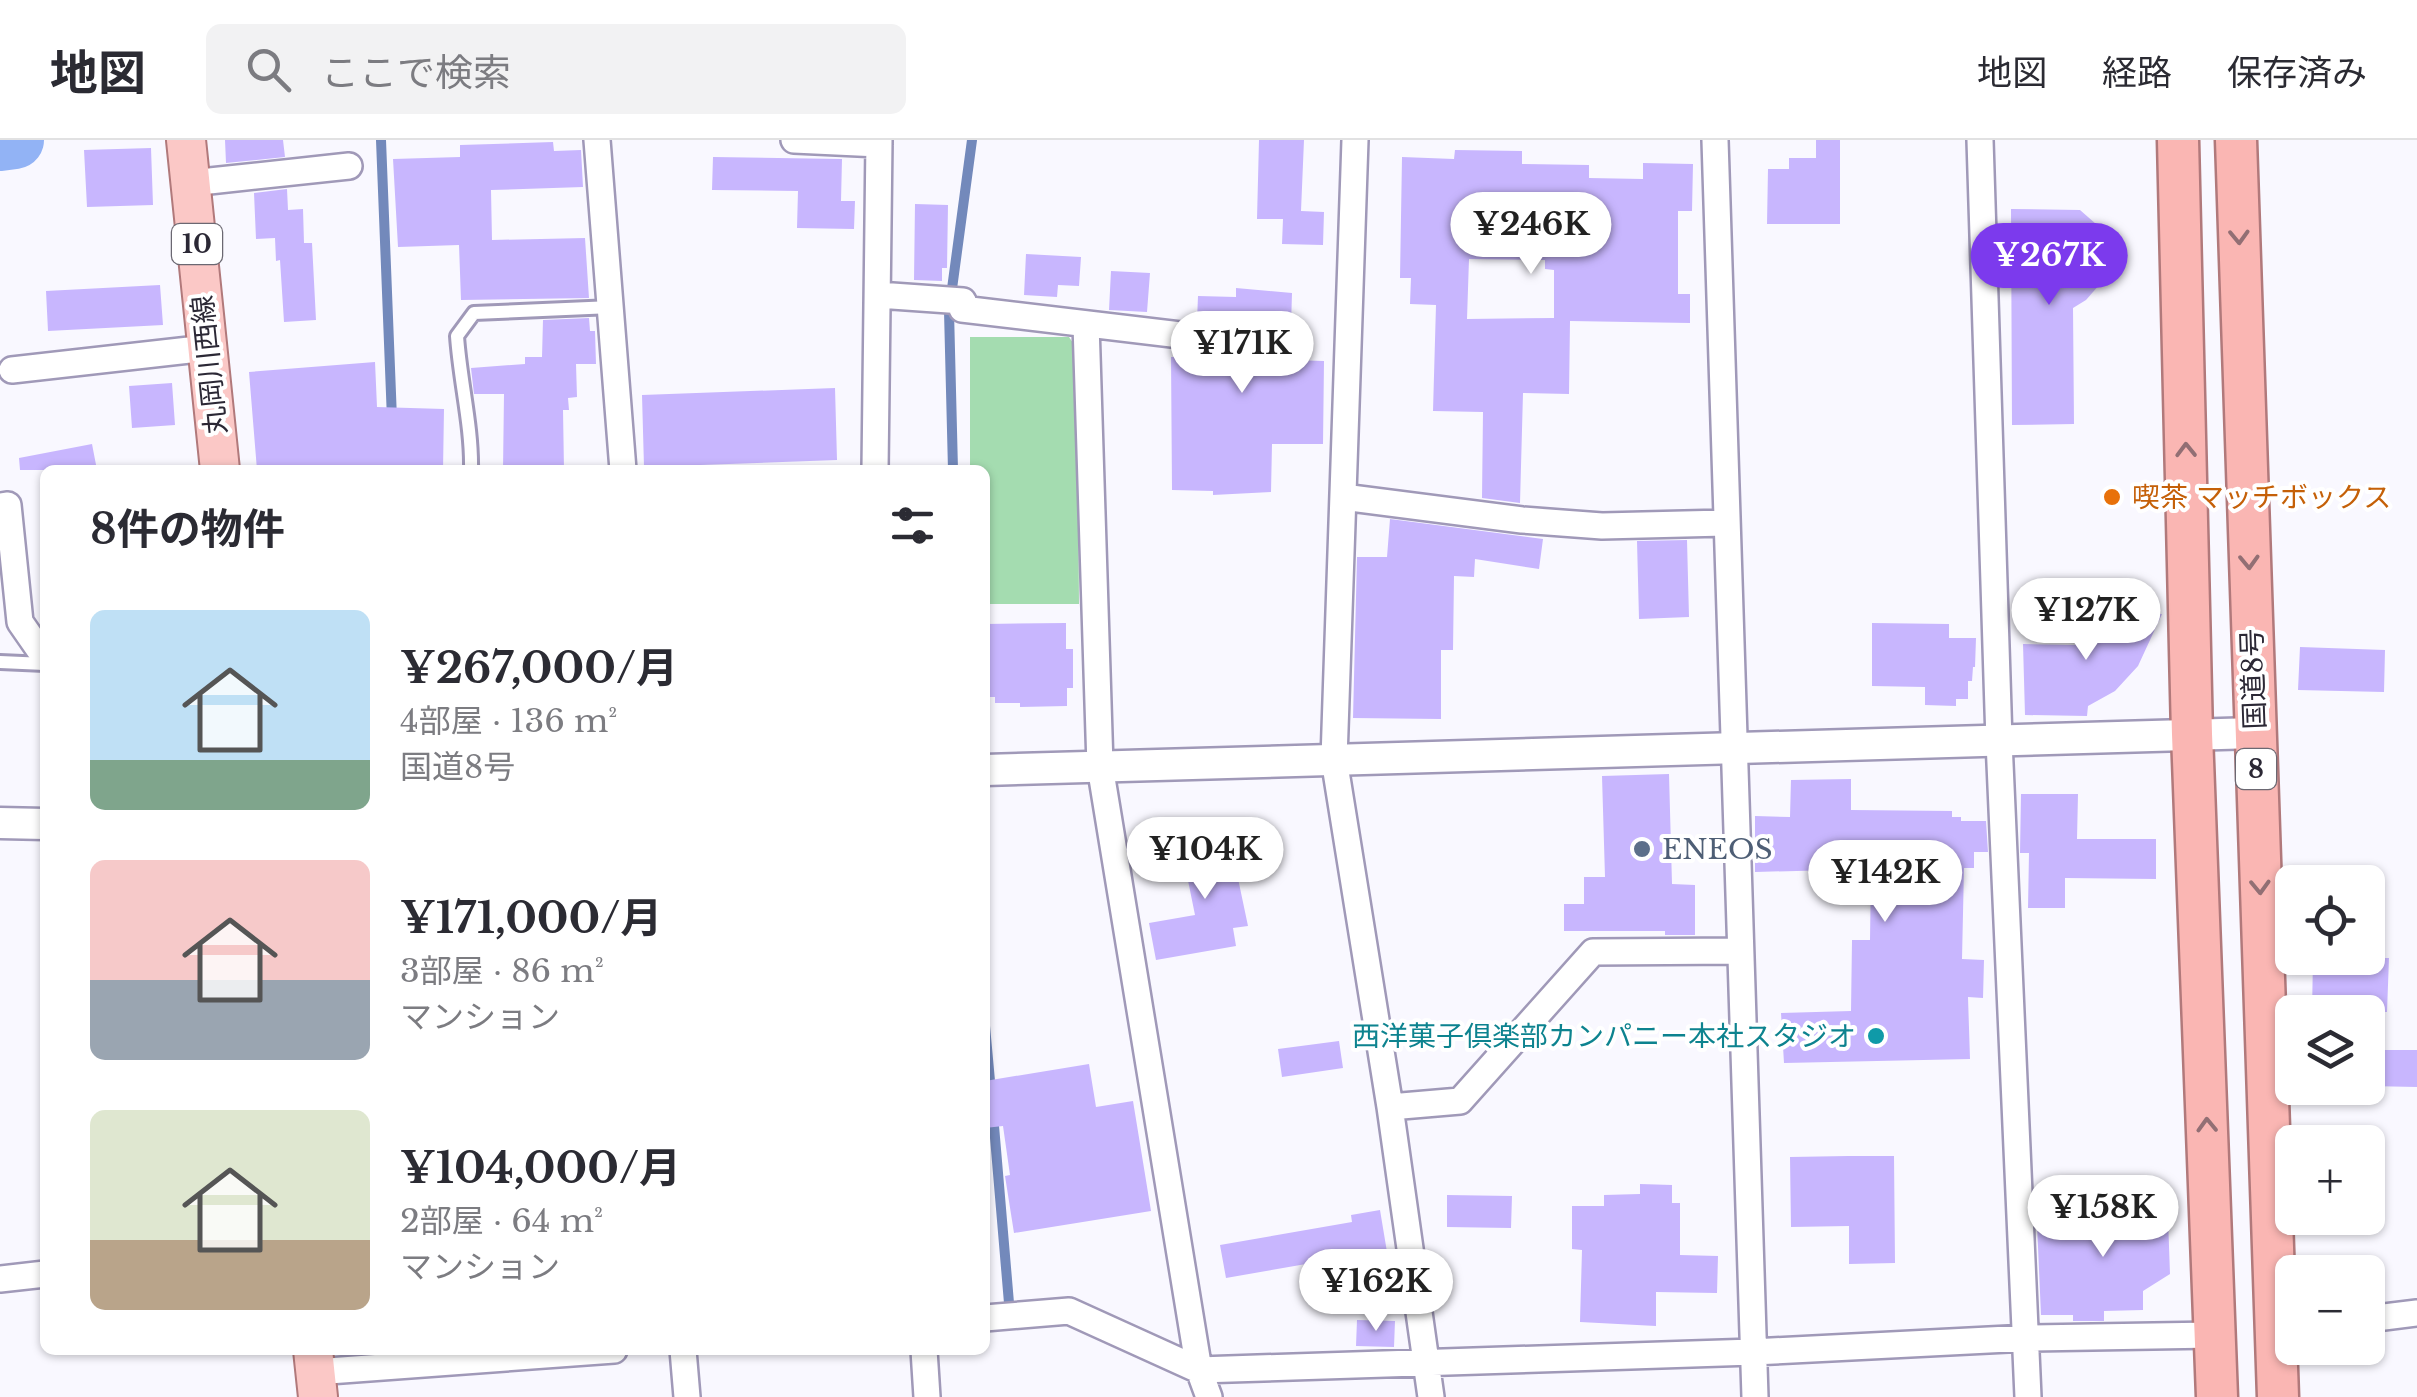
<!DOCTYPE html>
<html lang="ja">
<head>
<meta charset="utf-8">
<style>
	body { margin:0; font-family:"Libre Baskerville","Noto Sans JP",serif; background:#f2f2f3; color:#2b2b33; height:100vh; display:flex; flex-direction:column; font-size:38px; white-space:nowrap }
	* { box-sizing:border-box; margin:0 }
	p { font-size:32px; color:#7c7c81 }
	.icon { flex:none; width:55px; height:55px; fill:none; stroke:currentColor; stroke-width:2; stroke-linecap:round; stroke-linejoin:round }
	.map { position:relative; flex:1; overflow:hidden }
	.sheet { position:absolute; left:40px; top:325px; width:950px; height:890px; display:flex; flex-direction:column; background:#fff; border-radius:15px; box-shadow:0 2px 8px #0004 }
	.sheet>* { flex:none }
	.tools { position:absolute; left:2275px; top:725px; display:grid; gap:20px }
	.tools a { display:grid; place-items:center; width:110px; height:110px; border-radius:15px; background:#fff; box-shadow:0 2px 8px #0004; font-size:50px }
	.price { position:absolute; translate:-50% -85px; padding:0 22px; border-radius:35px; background:#fff; color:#222; font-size:32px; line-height:65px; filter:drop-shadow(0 2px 5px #0008) }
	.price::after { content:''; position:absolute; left:50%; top:60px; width:30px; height:22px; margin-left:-15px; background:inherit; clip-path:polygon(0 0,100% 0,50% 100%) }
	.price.on { background:#7c3aed; color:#fff }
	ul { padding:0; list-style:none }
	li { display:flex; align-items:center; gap:30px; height:250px; padding:0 50px }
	li span { display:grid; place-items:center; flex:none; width:280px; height:200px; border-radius:15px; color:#555 }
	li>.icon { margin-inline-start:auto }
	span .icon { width:120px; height:120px; fill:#fffc; stroke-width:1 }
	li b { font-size:42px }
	h2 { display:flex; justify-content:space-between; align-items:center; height:120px; padding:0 50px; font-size:42px }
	header { display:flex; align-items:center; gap:60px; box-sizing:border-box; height:140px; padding:0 50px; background:#fff; border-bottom:2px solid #e1e1e2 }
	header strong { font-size:48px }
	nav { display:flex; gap:55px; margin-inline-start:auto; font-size:35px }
	.search { width:700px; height:90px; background:#f2f2f3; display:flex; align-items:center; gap:25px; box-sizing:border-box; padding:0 35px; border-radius:15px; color:#7c7c81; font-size:38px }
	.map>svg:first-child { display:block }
	.green { fill:#a4dcb0 }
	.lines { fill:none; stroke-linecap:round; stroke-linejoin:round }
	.stream { stroke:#7389bb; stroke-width:10 }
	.river { stroke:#92b3f5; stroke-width:58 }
	.building { fill:#c8b6fe; fill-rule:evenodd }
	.service-casing { stroke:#a099b8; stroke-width:18 }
	.minor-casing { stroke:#a099b8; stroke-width:30 }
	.tertiary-casing { stroke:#a099b8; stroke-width:35 }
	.primary-casing { stroke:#b1797b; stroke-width:42 }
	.trunk-casing { stroke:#b1797b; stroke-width:45 }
	.service { stroke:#fff; stroke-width:12 }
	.minor { stroke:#fff; stroke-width:25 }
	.tertiary { stroke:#fff; stroke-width:30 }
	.primary { stroke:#fbc8c6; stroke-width:38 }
	.trunk { stroke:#fab6b3; stroke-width:40 }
	.oneway { stroke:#926f74 }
	.food-dot { fill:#e8710a; stroke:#fff; stroke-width:4 }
	.service-dot { fill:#5c6f8a; stroke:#fff; stroke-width:4 }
	.culture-dot { fill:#0f9aa8; stroke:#fff; stroke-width:4 }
	.labels { text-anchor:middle; stroke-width:8; stroke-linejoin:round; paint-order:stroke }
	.shield { fill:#fff; stroke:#6b6872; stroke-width:2.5 }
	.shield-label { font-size:25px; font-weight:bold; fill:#2b2835 }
	.street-label { font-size:28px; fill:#2b2835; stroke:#fff }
	.food-label { font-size:28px; fill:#c56008; stroke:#fff; text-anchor:start }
	.service-label { font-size:28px; fill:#4e5e75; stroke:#fff; text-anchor:start }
	.culture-label { font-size:28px; fill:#0d838f; stroke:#fff; text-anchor:end }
</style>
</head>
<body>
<header>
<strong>地図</strong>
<div class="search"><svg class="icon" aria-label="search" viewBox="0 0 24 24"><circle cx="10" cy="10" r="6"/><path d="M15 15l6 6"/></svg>ここで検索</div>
<nav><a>地図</a><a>経路</a><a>保存済み</a></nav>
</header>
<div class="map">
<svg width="2417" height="1257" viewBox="0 0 2417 1257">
	<rect width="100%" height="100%" fill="#f9f8ff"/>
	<path class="green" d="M 970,197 L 1069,197 L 1077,209 L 1079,464 L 985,464 L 985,330 L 970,330 Z"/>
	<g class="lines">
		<path class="stream" d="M 381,0 L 392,279
			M 953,330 L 949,171 L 972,0
			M 985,886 L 991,952
			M 993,974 L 1009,1163
			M 371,1214 L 428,1210"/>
		<path class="river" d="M 0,2 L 15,0"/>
	</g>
	<path class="building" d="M 225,0 L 283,0 L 285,17 L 226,23 Z
		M 1259,0 L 1304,0 L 1301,71 L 1324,72 L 1323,105 L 1282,104 L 1283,79 L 1257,79 Z
		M 1816,0 L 1840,0 L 1840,84 L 1767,84 L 1768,29 L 1789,29 L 1789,18 L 1816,18 Z
		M 553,2 L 554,11 L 581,10 L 583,47 L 491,50 L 492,100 L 585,98 L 589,158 L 461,160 L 459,105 L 398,107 L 393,19 L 460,17 L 460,5 Z
		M 151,8 L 153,65 L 87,67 L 84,10 Z
		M 1455,10 L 1522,11 L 1522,24 L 1589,25 L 1589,38 L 1643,39 L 1643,23 L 1693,24 L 1692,71 L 1678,71 L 1678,154 L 1690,154 L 1690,183 L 1570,181 L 1569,254 L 1523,253 L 1520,363 L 1482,358 L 1483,272 L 1433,271 L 1436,165 L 1410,164 L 1411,138 L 1400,138 L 1402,17 L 1454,19 ZM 1469,119 L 1545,120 L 1545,129 L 1554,130 L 1554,178 L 1467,179 Z
		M 713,17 L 842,19 L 841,61 L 855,61 L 854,89 L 797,88 L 798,51 L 712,50 Z
		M 287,49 L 288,70 L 303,69 L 304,103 L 312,103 L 316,180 L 284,182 L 280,120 L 276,121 L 275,98 L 256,99 L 254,53 Z
		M 915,64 L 948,65 L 947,128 L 942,128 L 942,141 L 914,140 Z
		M 2011,69 L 2080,70 L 2096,84 L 2105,103 L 2106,124 L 2100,144 L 2086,160 L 2073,168 L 2074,284 L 2012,285 Z
		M 1026,114 L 1081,117 L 1079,146 L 1058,145 L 1057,157 L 1024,155 Z
		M 1111,131 L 1150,133 L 1147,172 L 1109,170 Z
		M 160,145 L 163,185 L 48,191 L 46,151 Z
		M 1236,148 L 1292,153 L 1290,220 L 1324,221 L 1323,304 L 1272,304 L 1271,352 L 1213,355 L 1213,351 L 1172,350 L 1171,217 L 1197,217 L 1197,213 L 1210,206 L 1211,190 L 1197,181 L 1198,156 L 1236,157 Z
		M 589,178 L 590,191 L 595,191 L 596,224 L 576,224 L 577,257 L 568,258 L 569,270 L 563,270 L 564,330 L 503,330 L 504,254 L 474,254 L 471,228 L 525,224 L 525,217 L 542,217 L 543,180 Z
		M 375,222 L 377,267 L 444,269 L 443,330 L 257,330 L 249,232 Z
		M 172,243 L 175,285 L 132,288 L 129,246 Z
		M 835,248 L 837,320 L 644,327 L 642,255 Z
		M 92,304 L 97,330 L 20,330 L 19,318 Z
		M 1390,379 L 1543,399 L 1539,429 L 1475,419 L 1474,437 L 1454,436 L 1453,510 L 1441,510 L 1441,579 L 1353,578 L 1357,417 L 1387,417 Z
		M 1687,400 L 1689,477 L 1639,479 L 1637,401 Z
		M 2076,471 L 2162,474 L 2138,526 L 2115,551 L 2088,566 L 2087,576 L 2025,575 L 2023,504 L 2075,505 Z
		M 1066,483 L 1066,509 L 1073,509 L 1073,548 L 1067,548 L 1067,566 L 1020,567 L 1020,563 L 995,563 L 995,557 L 985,557 L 985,484 Z
		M 1872,483 L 1949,484 L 1949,498 L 1976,498 L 1975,527 L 1973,527 L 1972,541 L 1968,541 L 1968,559 L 1956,559 L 1956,566 L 1925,565 L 1925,547 L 1872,546 Z
		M 2300,507 L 2385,510 L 2384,552 L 2298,550 Z
		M 1669,634 L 1672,744 L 1695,745 L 1695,795 L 1665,795 L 1665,791 L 1564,791 L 1564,764 L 1584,764 L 1584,737 L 1605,737 L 1602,636 Z
		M 1851,639 L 1851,670 L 1952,671 L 1952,677 L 1961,677 L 1961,681 L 1986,681 L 1988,712 L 1974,712 L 1974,728 L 1964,728 L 1962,819 L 1984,820 L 1983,858 L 1968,857 L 1970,919 L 1784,923 L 1781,873 L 1851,871 L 1852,800 L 1870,800 L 1871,729 L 1755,732 L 1755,676 L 1790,677 L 1791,640 Z
		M 2021,654 L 2078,654 L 2077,699 L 2156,699 L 2156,739 L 2065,738 L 2065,768 L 2028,768 L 2029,713 L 2020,713 Z
		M 1228,691 L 1248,786 L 1233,788 L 1236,806 L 1156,820 L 1149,783 L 1195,775 L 1180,701 Z
		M 2313,818 L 2389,818 L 2387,872 L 2312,872 Z
		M 1339,901 L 1343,928 L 1282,937 L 1278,909 Z
		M 2368,910 L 2417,910 L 2417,947 L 2368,946 Z
		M 1089,924 L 1096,967 L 1133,961 L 1151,1071 L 1014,1093 L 1005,1036 L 1010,1035 L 1003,986 L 985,988 L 985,941 Z
		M 1848,1016 L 1894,1016 L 1895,1123 L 1849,1124 L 1849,1086 L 1791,1087 L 1790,1017 Z
		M 1640,1044 L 1672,1045 L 1672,1063 L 1680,1063 L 1680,1115 L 1718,1116 L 1717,1153 L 1656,1152 L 1656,1186 L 1580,1182 L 1582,1110 L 1572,1109 L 1572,1066 L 1604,1066 L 1604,1055 L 1640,1054 Z
		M 2122,1050 L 2168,1078 L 2170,1134 L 2143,1151 L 2143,1170 L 2104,1171 L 2104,1181 L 2073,1181 L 2073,1175 L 2041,1175 L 2037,1084 L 2088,1083 Z
		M 1447,1055 L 1512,1056 L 1511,1088 L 1447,1087 Z
		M 1380,1070 L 1389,1124 L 1331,1133 L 1329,1120 L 1226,1138 L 1220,1105 L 1352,1082 L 1351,1075 Z
		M 1357,1180 L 1395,1181 L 1394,1207 L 1356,1206 Z"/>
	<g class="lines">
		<g class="service-casing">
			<path id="service" d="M 471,330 C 472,286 460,241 457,196 L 474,173 L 612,167
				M 0,522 L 45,524"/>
		</g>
		<g class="minor-casing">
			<path id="minor" d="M 597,0 L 623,330
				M 794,0 L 879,4
				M 1355,0 L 1334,619 L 1390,967 L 1431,1257
				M 1715,0 L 1755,1257
				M 1980,0 L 1999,601 L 2028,1257
				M 191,43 L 349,26
				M 878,155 L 963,161 L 962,169 L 1197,197
				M 1086,184 L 1100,626 L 1199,1230 L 1209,1257
				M 12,230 L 207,208
				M 875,330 L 879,0
				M 1343,357 L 1522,380 L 1602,386 L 1725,383
				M 0,366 L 8,365 L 20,482 L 45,518
				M 1390,967 L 1460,961 L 1593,812 L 1740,811
				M 0,1139 L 45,1134
				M 985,1178 L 1069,1171 L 1199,1230 L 1753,1212 L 2028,1198 L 2214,1195
				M 2368,1179 L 2417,1173
				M 683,1210 L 687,1257
				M 924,1210 L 927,1257
				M 315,1232 L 614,1210"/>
		</g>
		<g class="tertiary-casing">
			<path id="tertiary" d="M 985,630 L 2255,593
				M 0,683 L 45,684"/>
		</g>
		<g class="primary-casing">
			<path id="primary" d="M 186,0 L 220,330
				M 313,1210 L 318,1257"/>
		</g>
		<g class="trunk-casing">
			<path id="trunk" d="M 2178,0 L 2192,594 L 2217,1257
				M 2236,0 L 2278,1257"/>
		</g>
		<use href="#service" class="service"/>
		<use href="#minor" class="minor"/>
		<use href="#tertiary" class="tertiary"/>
		<use href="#primary" class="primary"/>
		<use href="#trunk" class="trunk"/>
	</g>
	<defs><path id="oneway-chevron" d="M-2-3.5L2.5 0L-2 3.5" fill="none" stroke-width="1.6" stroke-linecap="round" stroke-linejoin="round" transform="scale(2.5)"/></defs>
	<g class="oneway">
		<use href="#oneway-chevron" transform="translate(2239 97) rotate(88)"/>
		<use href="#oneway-chevron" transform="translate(2186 310) rotate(-91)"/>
		<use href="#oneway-chevron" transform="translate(2249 422) rotate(88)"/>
		<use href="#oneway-chevron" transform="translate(2260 747) rotate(88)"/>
		<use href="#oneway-chevron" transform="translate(2207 985) rotate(-92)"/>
	</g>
	<circle class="food-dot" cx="2112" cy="357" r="10"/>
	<circle class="service-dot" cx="1642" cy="709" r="10"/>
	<circle class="culture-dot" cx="1876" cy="896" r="10"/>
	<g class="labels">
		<g class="shield">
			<rect x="172" y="84" width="50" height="40" rx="8"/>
			<rect x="2236" y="609" width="40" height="40" rx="8"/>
		</g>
		<g class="shield-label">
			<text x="197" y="113">10</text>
			<text x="2256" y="638">8</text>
		</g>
		<g class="street-label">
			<text transform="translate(209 225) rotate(-96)" y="10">丸岡川西線</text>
			<text transform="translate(2253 539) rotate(-92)" y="10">国道8号</text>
		</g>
		<g class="food-label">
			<text x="2132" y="367">喫茶 マッチボックス</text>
		</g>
		<g class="service-label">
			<text x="1662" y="719">ENEOS</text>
		</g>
		<g class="culture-label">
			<text x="1856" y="906">西洋菓子倶楽部カンパニー本社スタジオ</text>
		</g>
	</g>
</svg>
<div class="tools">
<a><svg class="icon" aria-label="locate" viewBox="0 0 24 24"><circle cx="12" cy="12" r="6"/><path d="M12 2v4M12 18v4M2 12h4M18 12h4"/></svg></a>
<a><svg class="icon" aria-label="layers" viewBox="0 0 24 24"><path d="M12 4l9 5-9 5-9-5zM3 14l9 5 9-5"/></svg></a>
<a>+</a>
<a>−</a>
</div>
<b class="price" style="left:1531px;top:137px">¥246K</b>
<b class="price on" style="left:2049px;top:168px">¥267K</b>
<b class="price" style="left:1242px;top:256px">¥171K</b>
<b class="price" style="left:2086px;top:523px">¥127K</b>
<b class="price" style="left:1205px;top:762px">¥104K</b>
<b class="price" style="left:1885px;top:785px">¥142K</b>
<b class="price" style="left:2103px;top:1120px">¥158K</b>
<b class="price" style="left:1376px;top:1194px">¥162K</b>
<section class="sheet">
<h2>8件の物件<svg class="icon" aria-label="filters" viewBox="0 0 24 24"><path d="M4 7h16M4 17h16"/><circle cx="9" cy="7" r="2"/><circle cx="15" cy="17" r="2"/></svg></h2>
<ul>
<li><span style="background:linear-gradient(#bfe0f5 75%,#7fa58c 0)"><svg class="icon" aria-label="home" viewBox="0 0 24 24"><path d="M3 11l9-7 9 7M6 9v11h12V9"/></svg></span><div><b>¥267,000/月</b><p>4部屋 · 136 m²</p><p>国道8号</p></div></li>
<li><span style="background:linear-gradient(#f6c9c9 60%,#9aa5b1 0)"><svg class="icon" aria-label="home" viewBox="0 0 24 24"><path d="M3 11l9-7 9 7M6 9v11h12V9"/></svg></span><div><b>¥171,000/月</b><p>3部屋 · 86 m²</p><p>マンション</p></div></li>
<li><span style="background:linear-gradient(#dfe7d0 65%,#b9a48a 0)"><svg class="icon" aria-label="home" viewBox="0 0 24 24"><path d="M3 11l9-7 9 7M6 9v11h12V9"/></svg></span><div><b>¥104,000/月</b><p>2部屋 · 64 m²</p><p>マンション</p></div></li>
</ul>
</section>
</div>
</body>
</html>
